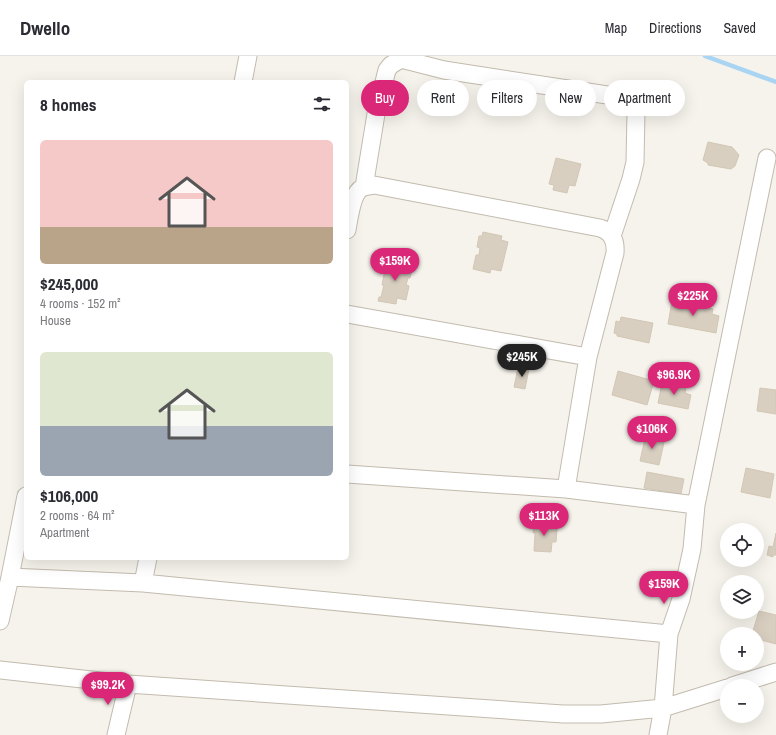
<!DOCTYPE html>
<html lang="en">
<head>
<meta charset="utf-8">
<style>
	body { margin:0; font-family:"Archivo Narrow",sans-serif; background:#f2f2f3; color:#2b2b33; height:100vh; display:flex; flex-direction:column; font-size:15px; white-space:nowrap }
	* { box-sizing:border-box; margin:0 }
	p { font-size:13px; color:#7c7c81 }
	.icon { flex:none; width:22px; height:22px; fill:none; stroke:currentColor; stroke-width:2; stroke-linecap:round; stroke-linejoin:round }
	.map { position:relative; flex:1; overflow:hidden }
	.details { position:absolute; left:24px; top:24px; width:325px; height:480px; display:flex; flex-direction:column; background:#fff; border-radius:6px; box-shadow:0 4px 16px #0002 }
	.details>* { flex:none }
	.hud { position:absolute; left:361px; top:24px; width:355px; height:36px; display:flex; gap:8px }
	.controls { position:absolute; left:720px; top:467px; display:grid; gap:8px }
	.controls a { display:grid; place-items:center; width:44px; height:44px; border-radius:50%; background:#fff; box-shadow:0 4px 16px #0002; font-size:20px }
	.price { position:absolute; translate:-50% -34px; padding:0 9px; border-radius:14px; background:#db2777; color:#fff; font-size:13px; line-height:26px; filter:drop-shadow(0 1px 2px #0008) }
	.price::after { content:''; position:absolute; left:50%; top:24px; width:12px; height:9px; margin-left:-6px; background:inherit; clip-path:polygon(0 0,100% 0,50% 100%) }
	.price.on { background:#222; color:#fff }
	ul { padding:0; list-style:none }
	li { display:grid; align-content:center; gap:8px; height:212px; padding:0 16px }
	li span { display:grid; place-items:center; height:124px; border-radius:6px; color:#555 }
	li>.icon { margin-inline-start:auto }
	span .icon { width:72px; height:72px; fill:#fffc; stroke-width:1 }
	li b { font-size:17px }
	h2 { display:flex; justify-content:space-between; align-items:center; height:48px; padding:0 16px; font-size:17px }
	.tag { padding:0 14px; border-radius:18px; background:#fff; box-shadow:0 4px 16px #0002; font-size:14px; line-height:36px }
	.tag.on { background:#db2777; color:#fff }
	header { display:flex; align-items:center; gap:24px; box-sizing:border-box; height:56px; padding:0 20px; background:#fff; border-bottom:1px solid #e1e1e2 }
	header strong { font-size:19px }
	nav { display:flex; gap:22px; margin-inline-start:auto; font-size:14px }
	.map>svg:first-child { display:block }
	.lines { fill:none; stroke-linecap:round; stroke-linejoin:round }
	.stream { stroke:#a9d4f2; stroke-width:4.5 }
	.building { fill:#d8cfc1; stroke:#d3c7b4 }
	.minor-casing { stroke:#c2bbae; stroke-width:19 }
	.minor { stroke:#fff; stroke-width:17 }
</style>
</head>
<body>
<header>
<strong>Dwello</strong>
<nav><a>Map</a><a>Directions</a><a>Saved</a></nav>
</header>
<div class="map">
<svg width="776" height="679" viewBox="0 0 776 679">
	<rect width="100%" height="100%" fill="#f6f3ec"/>
	<g class="lines">
		<path class="stream" d="M 705,0 L 776,26"/>
	</g>
	<path class="building" d="M 708,86 L 732,91 L 739,99 L 735,110 L 731,113 L 708,109 L 708,107 L 703,104 Z
		M 556,102 L 581,108 L 575,130 L 569,129 L 567,137 L 553,134 L 554,129 L 549,128 Z
		M 483,176 L 502,180 L 501,184 L 508,186 L 501,215 L 491,213 L 490,217 L 473,213 L 476,199 L 479,199 L 480,192 L 477,191 L 479,180 L 482,180 Z
		M 387,204 L 413,210 L 410,222 L 408,222 L 406,229 L 409,230 L 406,244 L 397,242 L 396,248 L 378,245 L 379,241 L 381,241 L 384,229 L 382,229 Z
		M 672,245 L 713,253 L 712,258 L 719,260 L 716,277 L 668,268 Z
		M 621,261 L 653,267 L 649,287 L 617,280 L 617,278 L 614,277 L 616,265 L 620,266 Z
		M 518,312 L 529,313 L 525,333 L 514,331 Z
		M 618,315 L 654,325 L 647,349 L 612,339 Z
		M 662,327 L 686,331 L 685,337 L 691,339 L 688,353 L 658,347 Z
		M 760,332 L 776,334 L 776,358 L 757,355 Z
		M 646,378 L 665,382 L 659,409 L 640,405 Z
		M 746,412 L 774,418 L 770,442 L 741,436 Z
		M 647,416 L 684,423 L 681,438 L 644,432 Z
		M 534,466 L 554,468 L 554,472 L 557,473 L 556,486 L 552,486 L 551,496 L 534,495 L 535,477 L 533,477 Z
		M 776,477 L 776,499 L 773,499 L 773,501 L 767,499 L 769,490 L 773,491 Z
		M 759,555 L 776,559 L 776,588 L 757,583 L 757,578 L 752,578 Z"/>
	<g class="lines">
		<g class="minor-casing">
			<path id="minor" d="M 243,26 L 248,0
				M 364,131 L 376,58 L 387,14 L 391,9 L 401,3 L 444,14 L 627,42 L 633,48 L 636,56 L 635,106 L 631,123 L 612,180
				M 347,174 C 349,163 352,137 362,132 C 365,130 370,130 374,129 L 600,172 C 612,176 616,185 615,197 L 588,301 L 566,433
				M 347,258 L 588,301
				M 347,418 L 566,433 L 696,449 L 767,102
				M 10,521 L 26,440
				M 143,527 L 669,578
				M 0,565 L 10,521 L 143,527 L 148,502
				M 0,614 L 128,628 L 563,658 L 601,658 L 663,652 L 727,632
				M 732,630 L 776,616
				M 116,679 L 128,628
				M 658,679 L 663,652 L 669,578 L 681,543 L 692,493 L 696,449"/>
		</g>
		<use href="#minor" class="minor"/>
	</g>
</svg>
<div class="controls">
<a><svg class="icon" aria-label="locate" viewBox="0 0 24 24"><circle cx="12" cy="12" r="6"/><path d="M12 2v4M12 18v4M2 12h4M18 12h4"/></svg></a>
<a><svg class="icon" aria-label="layers" viewBox="0 0 24 24"><path d="M12 4l9 5-9 5-9-5zM3 14l9 5 9-5"/></svg></a>
<a>+</a>
<a>−</a>
</div>
<b class="price" style="left:395px;top:226px">$159K</b>
<b class="price" style="left:693px;top:261px">$225K</b>
<b class="price on" style="left:522px;top:322px">$245K</b>
<b class="price" style="left:674px;top:340px">$96.9K</b>
<b class="price" style="left:652px;top:394px">$106K</b>
<b class="price" style="left:544px;top:481px">$113K</b>
<b class="price" style="left:664px;top:549px">$159K</b>
<b class="price" style="left:108px;top:650px">$99.2K</b>
<div class="hud">
<a class="tag on">Buy</a>
<a class="tag">Rent</a>
<a class="tag">Filters</a>
<a class="tag">New</a>
<a class="tag">Apartment</a>
</div>
<section class="details">
<h2>8 homes<svg class="icon" aria-label="filters" viewBox="0 0 24 24"><path d="M4 7h16M4 17h16"/><circle cx="9" cy="7" r="2"/><circle cx="15" cy="17" r="2"/></svg></h2>
<ul>
<li><span style="background:linear-gradient(#f6c9c9 70%,#b9a48a 0)"><svg class="icon" aria-label="home" viewBox="0 0 24 24"><path d="M3 11l9-7 9 7M6 9v11h12V9"/></svg></span><div><b>$245,000</b><p>4 rooms · 152 m²</p><p>House</p></div></li>
<li><span style="background:linear-gradient(#dfe7d0 60%,#9aa5b1 0)"><svg class="icon" aria-label="home" viewBox="0 0 24 24"><path d="M3 11l9-7 9 7M6 9v11h12V9"/></svg></span><div><b>$106,000</b><p>2 rooms · 64 m²</p><p>Apartment</p></div></li>
</ul>
</section>
</div>
</body>
</html>
